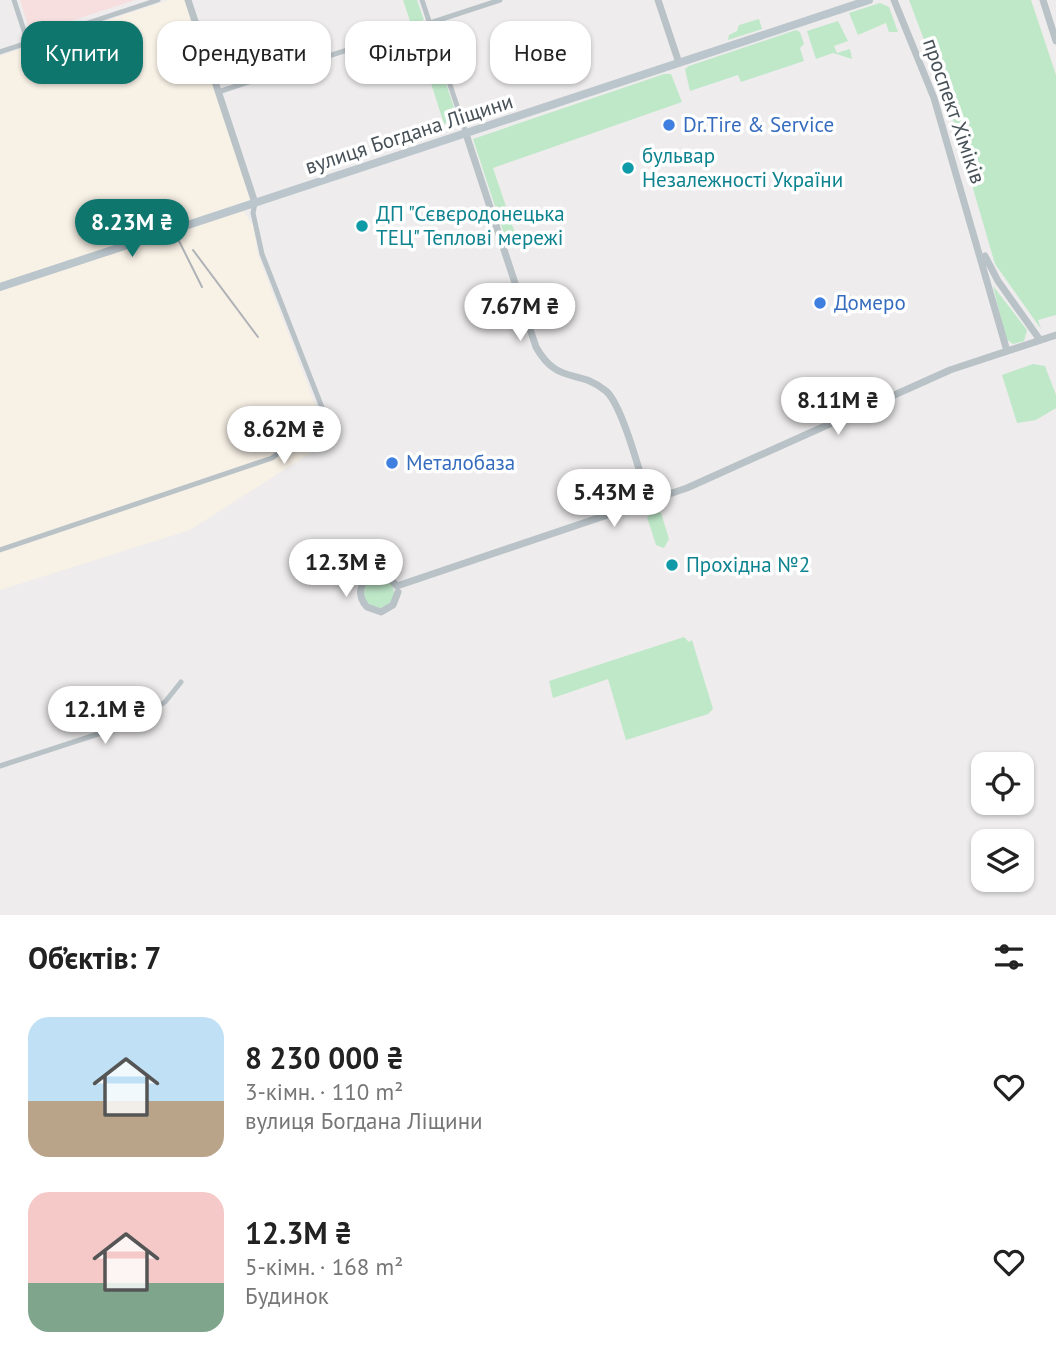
<!DOCTYPE html>
<html lang="uk">
<head>
<meta charset="utf-8">
<style>
	body { margin:0; font-family:"PT Sans",sans-serif; background:#f6f6f6; color:#222; height:100vh; display:flex; flex-direction:column; font-size:26px; white-space:nowrap }
	* { box-sizing:border-box; margin:0 }
	p { font-size:23px; color:#767676 }
	.icon { flex:none; width:38px; height:38px; fill:none; stroke:currentColor; stroke-width:2; stroke-linecap:round; stroke-linejoin:round }
	.map { position:relative; height:915px; overflow:hidden }
	.sheet { display:flex; flex-direction:column; background:#fff; flex:1 }
	.sheet>* { flex:none }
	.top-card { position:absolute; left:21px; top:21px; width:700px; height:63px; display:flex; gap:14px }
	.tools { position:absolute; left:971px; top:752px; display:grid; gap:14px }
	.tools a { display:grid; place-items:center; width:63px; height:63px; border-radius:14px; background:#fff; box-shadow:0 2px 5px #0004; font-size:35px }
	.price { position:absolute; translate:-50% -60px; padding:0 16px; border-radius:24px; background:#fff; color:#222; font-size:23px; line-height:46px; filter:drop-shadow(0 2px 4px #0008) }
	.price::after { content:''; position:absolute; left:50%; top:42px; width:21px; height:16px; margin-left:-10px; background:inherit; clip-path:polygon(0 0,100% 0,50% 100%) }
	.price.selected { background:#0f766e; color:#fff }
	ul { padding:0; list-style:none }
	li { display:flex; align-items:center; gap:21px; height:175px; padding:0 28px }
	li span { display:grid; place-items:center; flex:none; width:196px; height:140px; border-radius:21px; color:#555 }
	li>.icon { margin-inline-start:auto }
	span .icon { width:84px; height:84px; fill:#fffc; stroke-width:1 }
	li b { font-size:30px }
	h2 { display:flex; justify-content:space-between; align-items:center; height:84px; padding:0 28px; font-size:30px }
	.chip { padding:0 24px; border-radius:21px; background:#fff; box-shadow:0 2px 5px #0004; font-size:24px; line-height:63px }
	.chip.selected { background:#0f766e; color:#fff }
	.map>svg:first-child { display:block }
	.commercial { fill:#f8f1e6 }
	.medical { fill:#f7dedf }
	.green { fill:#bfe8c9 }
	.lines { fill:none; stroke-linecap:round; stroke-linejoin:round }
	.minor { stroke:#b9c2c7; stroke-width:5 }
	.tertiary { stroke:#b9c2c7; stroke-width:7 }
	.secondary { stroke:#bac5cc; stroke-width:8 }
	.rail { stroke:#afb2b6; stroke-width:2 }
	.shop-dot { fill:#3f7fe0; stroke:#fff; stroke-width:2.5 }
	.culture-dot { fill:#0f9aa8; stroke:#fff; stroke-width:2.5 }
	.labels { text-anchor:middle; stroke-width:7; stroke-linejoin:round; paint-order:stroke }
	.street-label { font-size:21px; fill:#475157; stroke:#fff }
	.shop-label { font-size:21px; fill:#366cbe; stroke:#fff; text-anchor:start }
	.culture-label { font-size:21px; fill:#0d838f; stroke:#fff; text-anchor:start }
</style>
</head>
<body>
<div class="map">
<svg width="1056" height="915" viewBox="0 0 1056 915">
	<rect width="100%" height="100%" fill="#eeecec"/>
	<path class="commercial" d="M 169,0 L 186,0 L 252,199 L 0,284 L 0,56 Z
		M 243,211 L 253,225 L 258,255 L 329,441 L 190,530 L 0,590 L 0,291 Z"/>
	<path class="medical" d="M 20,0 L 135,0 L 31,34 Z"/>
	<path class="green" d="M 403,0 L 417,0 L 424,20 L 411,24 Z
		M 909,0 L 1031,0 L 1056,75 L 1056,315 L 1038,320 L 1041,329 L 995,264 L 949,106 Z
		M 880,3 L 889,7 L 898,32 L 889,32 L 886,23 L 858,35 L 849,13 Z
		M 759,19 L 762,29 L 728,40 L 729,35 L 737,31 L 739,25 Z
		M 838,21 L 848,41 L 834,46 L 837,53 L 850,49 L 852,59 L 833,53 L 816,59 L 807,31 Z
		M 428,29 L 458,120 L 444,124 L 415,33 Z
		M 796,30 L 800,32 L 804,44 L 800,48 L 804,61 L 741,82 L 738,75 L 690,91 L 685,69 L 689,66 Z
		M 664,74 L 671,74 L 682,102 L 493,168 L 518,242 L 508,246 L 473,139 Z
		M 993,286 L 1027,330 L 1024,341 L 1013,344 L 1006,339 Z
		M 1033,364 L 1045,366 L 1056,395 L 1056,408 L 1036,420 L 1017,423 L 1002,375 Z
		M 654,511 L 661,513 L 669,539 L 664,548 L 656,545 L 647,517 Z
		M364 593a15 15 0 1 1 30 0a15 15 0 1 1-30 0Z
		M 684,637 L 689,642 L 692,640 L 713,709 L 708,714 L 626,740 L 608,679 L 553,698 L 549,681 Z"/>
	<g class="lines">
		<path class="minor" d="M 14,0 L 28,43
			M 422,0 L 466,133
			M 0,52 L 158,0
			M 218,92 L 500,0
			M 0,550 L 272,458 L 296,440 L 323,410 L 262,254 L 253,213 L 255,203
			M 0,766 L 132,723 L 165,702 L 181,682"/>
		<path class="tertiary" d="M 188,0 L 255,203
			M 658,0 L 679,63
			M 894,0 L 934,98 L 1007,351
			M 1043,0 L 1056,41
			M 466,134 L 536,347 C 558,386 579,368 606,391 C 623,406 641,478 649,502
			M 985,256 L 998,281 L 1040,340
			M 398,592 L 393,605 L 381,612 L 367,607 C 357,596 359,583 371,575 L 386,575 L 397,586 L 687,488 L 950,370 L 1056,335"/>
		<path class="secondary" d="M 0,287 L 869,0"/>
		<path class="rail" d="M 179,241 L 202,287
			M 193,250 L 258,337"/>
	</g>
	<g class="shop-dot">
		<circle cx="669" cy="125" r="7"/>
		<circle cx="820" cy="303" r="7"/>
		<circle cx="392" cy="463" r="7"/>
	</g>
	<g class="culture-dot">
		<circle cx="628" cy="168" r="7"/>
		<circle cx="362" cy="226" r="7"/>
		<circle cx="672" cy="565" r="7"/>
	</g>
	<g class="labels">
		<g class="street-label">
			<text transform="translate(954 111) rotate(71)" y="7">проспект Хіміків</text>
			<text transform="translate(409 134) rotate(-18)" y="7">вулиця Богдана Ліщини</text>
		</g>
		<g class="shop-label">
			<text x="683" y="132">Dr.Tire &amp; Service</text>
			<text x="834" y="310">Домеро</text>
			<text x="406" y="470">Металобаза</text>
		</g>
		<g class="culture-label">
			<text x="642" y="163">бульвар<tspan x="642" dy="24">Незалежності України</tspan></text>
			<text x="376" y="221">ДП "Сєвєродонецька<tspan x="376" dy="24">ТЕЦ" Теплові мережі</tspan></text>
			<text x="686" y="572">Прохідна №2</text>
		</g>
	</g>
</svg>
<div class="tools">
<a><svg class="icon" aria-label="locate" viewBox="0 0 24 24"><circle cx="12" cy="12" r="6"/><path d="M12 2v4M12 18v4M2 12h4M18 12h4"/></svg></a>
<a><svg class="icon" aria-label="layers" viewBox="0 0 24 24"><path d="M12 4l9 5-9 5-9-5zM3 14l9 5 9-5"/></svg></a>
</div>
<b class="price selected" style="left:132px;top:259px">8.23M ₴</b>
<b class="price" style="left:520px;top:343px">7.67M ₴</b>
<b class="price" style="left:838px;top:437px">8.11M ₴</b>
<b class="price" style="left:284px;top:466px">8.62M ₴</b>
<b class="price" style="left:614px;top:529px">5.43M ₴</b>
<b class="price" style="left:346px;top:599px">12.3M ₴</b>
<b class="price" style="left:105px;top:746px">12.1M ₴</b>
<div class="top-card">
<a class="chip selected">Купити</a>
<a class="chip">Орендувати</a>
<a class="chip">Фільтри</a>
<a class="chip">Нове</a>
</div>
</div>
<section class="sheet">
<h2>Об’єктів: 7<svg class="icon" aria-label="filters" viewBox="0 0 24 24"><path d="M4 7h16M4 17h16"/><circle cx="9" cy="7" r="2"/><circle cx="15" cy="17" r="2"/></svg></h2>
<ul>
<li><span style="background:linear-gradient(#bfe0f5 60%,#b9a48a 0)"><svg class="icon" aria-label="home" viewBox="0 0 24 24"><path d="M3 11l9-7 9 7M6 9v11h12V9"/></svg></span><div><b>8 230 000 ₴</b><p>3-кімн. · 110 m²</p><p>вулиця Богдана Ліщини</p></div><svg class="icon" aria-label="heart" viewBox="0 0 24 24"><path d="M12 20l-8-8c-3-5 5-10 8-4 3-6 11-1 8 4z"/></svg></li>
<li><span style="background:linear-gradient(#f6c9c9 65%,#7fa58c 0)"><svg class="icon" aria-label="home" viewBox="0 0 24 24"><path d="M3 11l9-7 9 7M6 9v11h12V9"/></svg></span><div><b>12.3M ₴</b><p>5-кімн. · 168 m²</p><p>Будинок</p></div><svg class="icon" aria-label="heart" viewBox="0 0 24 24"><path d="M12 20l-8-8c-3-5 5-10 8-4 3-6 11-1 8 4z"/></svg></li>
</ul>
</section>
</body>
</html>
